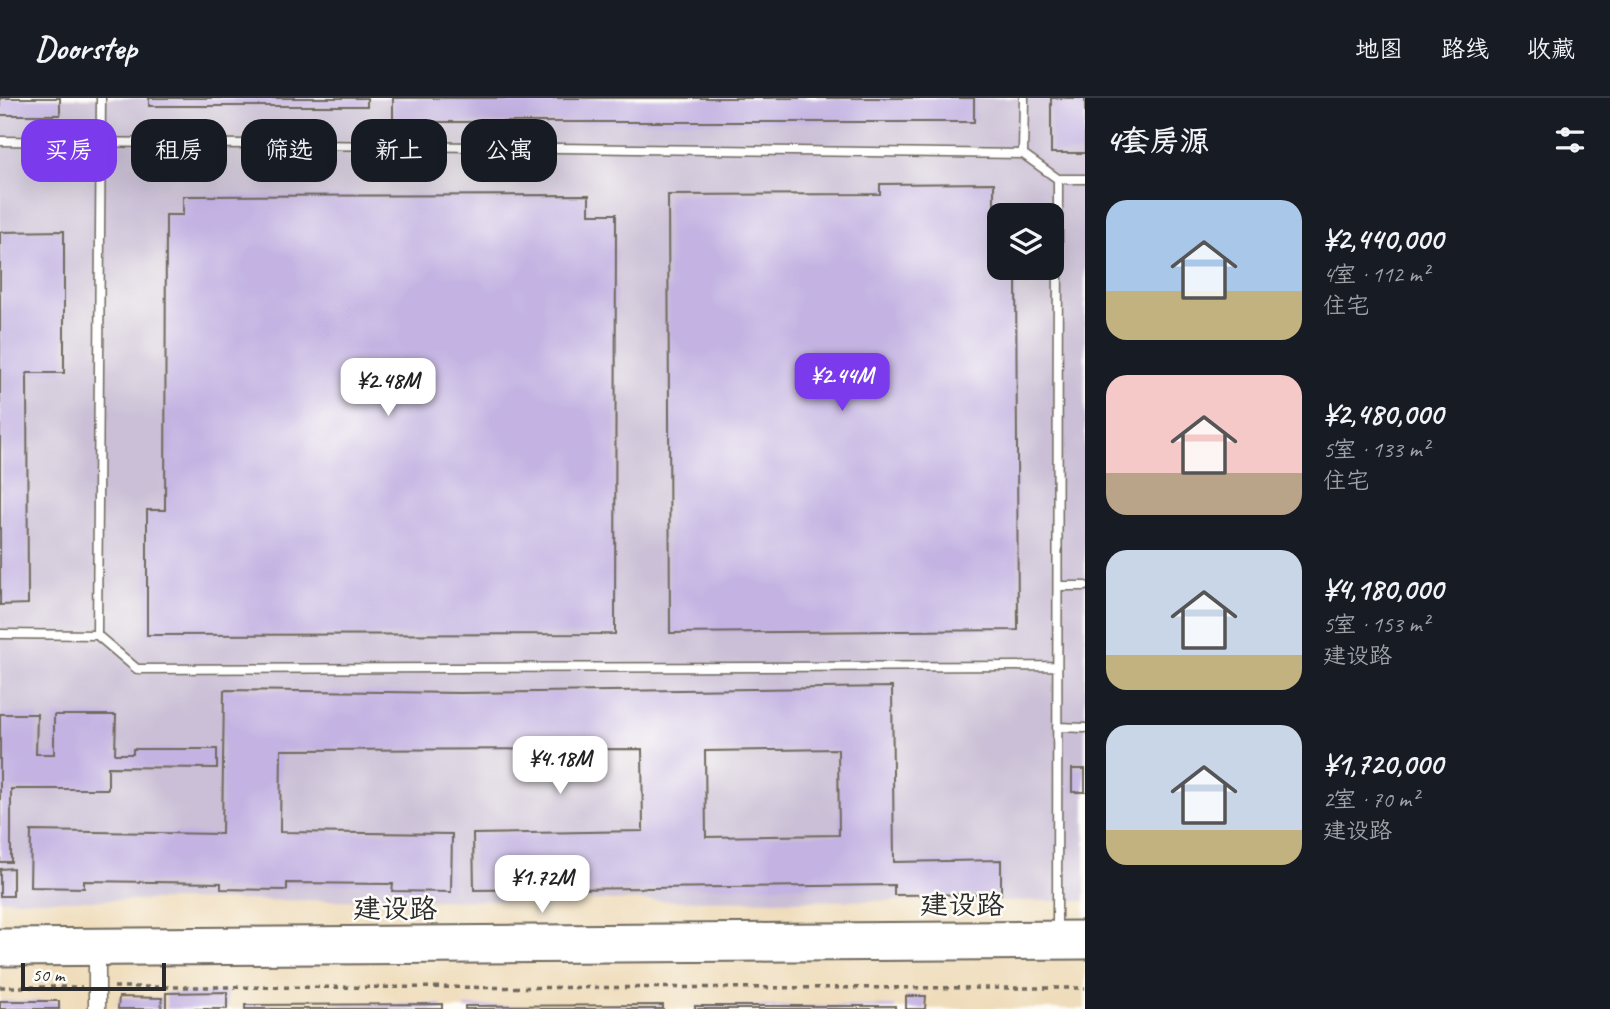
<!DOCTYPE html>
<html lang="zh">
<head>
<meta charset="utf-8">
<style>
	body { margin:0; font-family:Caveat,"LXGW WenKai TC",sans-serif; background:#20242c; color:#f1f3f6; height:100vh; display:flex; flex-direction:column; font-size:26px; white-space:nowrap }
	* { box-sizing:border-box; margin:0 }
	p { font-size:23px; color:#9ea1a6 }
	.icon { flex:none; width:38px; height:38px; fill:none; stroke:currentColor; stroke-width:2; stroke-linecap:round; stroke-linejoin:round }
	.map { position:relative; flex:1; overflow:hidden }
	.details { display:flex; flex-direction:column; background:#171b24; width:525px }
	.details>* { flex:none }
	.top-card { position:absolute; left:21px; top:21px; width:665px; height:63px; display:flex; gap:14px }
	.controls { position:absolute; left:987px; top:105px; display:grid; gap:14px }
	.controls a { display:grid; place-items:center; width:77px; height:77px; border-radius:14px; background:#171b24; box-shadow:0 7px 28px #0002; font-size:35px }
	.scale { position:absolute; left:21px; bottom:18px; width:145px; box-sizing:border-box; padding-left:7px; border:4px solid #2b2b2b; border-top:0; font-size:19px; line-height:24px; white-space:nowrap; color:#2b2b2b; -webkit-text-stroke:5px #fdfcf7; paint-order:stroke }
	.price { position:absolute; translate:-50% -60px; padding:0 16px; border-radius:14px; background:#fff; color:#222; font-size:23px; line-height:46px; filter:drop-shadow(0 2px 4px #0008) }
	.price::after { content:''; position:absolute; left:50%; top:42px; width:21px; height:16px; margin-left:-10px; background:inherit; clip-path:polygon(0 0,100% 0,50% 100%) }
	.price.current { background:#7c3aed; color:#fff }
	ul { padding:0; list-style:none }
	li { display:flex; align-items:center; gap:21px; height:175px; padding:0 21px }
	li span { display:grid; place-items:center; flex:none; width:196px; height:140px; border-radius:21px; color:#555 }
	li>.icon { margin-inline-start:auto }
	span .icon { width:84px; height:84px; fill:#fffc; stroke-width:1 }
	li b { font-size:30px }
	h2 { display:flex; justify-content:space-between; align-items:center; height:84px; padding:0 21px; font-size:30px }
	.pill { padding:0 24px; border-radius:21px; background:#171b24; box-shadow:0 7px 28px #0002; font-size:24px; line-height:63px }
	.pill.current { background:#7c3aed; color:#fff }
	header { display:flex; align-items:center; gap:42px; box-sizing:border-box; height:98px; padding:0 35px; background:#171b24; border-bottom:2px solid #363941 }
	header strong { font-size:33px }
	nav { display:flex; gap:38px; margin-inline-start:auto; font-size:24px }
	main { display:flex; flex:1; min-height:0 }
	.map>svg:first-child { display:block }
	.industrial { fill:#cabfd6; fill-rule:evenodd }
	.building { fill:#c3b2e2; fill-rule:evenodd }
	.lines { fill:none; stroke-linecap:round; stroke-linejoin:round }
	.service-casing { stroke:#70695d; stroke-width:11 }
	.minor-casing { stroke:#70695d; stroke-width:19 }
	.tertiary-casing { stroke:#70695d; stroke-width:23 }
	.path { stroke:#70695d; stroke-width:3.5; stroke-dasharray:5 5; stroke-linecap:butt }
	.service { stroke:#fff; stroke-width:8 }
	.minor { stroke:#fff; stroke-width:16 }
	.tertiary { stroke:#fff; stroke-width:19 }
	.labels { text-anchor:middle; stroke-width:5; stroke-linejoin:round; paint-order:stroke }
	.street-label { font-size:28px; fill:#2b2b2b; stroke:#fdfcf7 }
</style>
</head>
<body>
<header>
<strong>Doorstep</strong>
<nav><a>地图</a><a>路线</a><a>收藏</a></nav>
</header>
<main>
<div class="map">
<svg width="1085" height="911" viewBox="0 0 1085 911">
	<rect width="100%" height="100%" fill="#fdfcf7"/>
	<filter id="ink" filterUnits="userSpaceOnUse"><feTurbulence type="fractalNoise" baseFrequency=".0143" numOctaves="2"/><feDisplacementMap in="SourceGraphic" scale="14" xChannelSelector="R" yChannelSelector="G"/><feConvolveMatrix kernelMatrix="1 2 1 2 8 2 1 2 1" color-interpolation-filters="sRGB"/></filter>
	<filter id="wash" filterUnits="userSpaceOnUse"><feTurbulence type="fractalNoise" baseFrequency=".00686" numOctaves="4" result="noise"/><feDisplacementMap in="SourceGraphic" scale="28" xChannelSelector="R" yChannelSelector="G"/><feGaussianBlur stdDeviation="1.57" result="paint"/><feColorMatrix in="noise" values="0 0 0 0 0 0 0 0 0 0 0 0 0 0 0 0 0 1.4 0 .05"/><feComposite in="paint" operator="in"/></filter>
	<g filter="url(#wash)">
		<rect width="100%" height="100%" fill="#efdcba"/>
		<path class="industrial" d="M 0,0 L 1085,0 L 1085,803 L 0,802 ZM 999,117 L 1052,117 L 1052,170 L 999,170 Z"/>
		<g id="blocks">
			<path class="building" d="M 0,0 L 60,0 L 60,17 L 0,17 Z
				M 149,0 L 367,0 L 367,8 L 149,8 Z
				M 393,0 L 974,0 L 974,24 L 393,24 Z
				M 1051,0 L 1085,0 L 1085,55 L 1051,55 Z
				M 994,85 L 994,131 L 999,131 L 999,170 L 1016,170 L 1018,532 L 670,535 L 668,97 L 880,96 L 880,86 Z
				M 589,97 L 589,116 L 616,116 L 615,536 L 147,537 L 147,412 L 165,412 L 166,117 L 183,117 L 183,98 Z
				M 64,133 L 64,275 L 27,275 L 28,506 L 0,507 L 0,134 Z
				M 892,589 L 894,764 L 1001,762 L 1001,796 L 894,797 L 894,787 L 474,792 L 473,736 L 643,733 L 642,651 L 281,652 L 280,734 L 452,736 L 451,794 L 392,793 L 393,786 L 287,785 L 287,792 L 221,791 L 221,785 L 84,783 L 84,790 L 30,789 L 31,733 L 222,736 L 224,592 L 461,595 ZM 838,651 L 839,737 L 706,739 L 705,653 Z
				M 0,616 L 37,616 L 36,656 L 54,656 L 54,617 L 116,617 L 115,656 L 133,656 L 133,651 L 217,651 L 217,670 L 108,669 L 108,691 L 11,691 L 11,764 L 0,764 Z
				M 1072,671 L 1085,671 L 1085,694 L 1072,694 Z
				M 13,770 L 13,798 L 0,798 L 0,771 Z
				M 227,894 L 227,911 L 166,911 L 166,895 Z
				M 906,898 L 926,898 L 925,911 L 906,911 Z
				M 119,899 L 162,900 L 161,911 L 118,911 Z
				M 0,903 L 59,903 L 59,911 L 0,911 Z
				M 442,906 L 442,911 L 245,911 L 245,907 Z
				M 663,907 L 663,911 L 465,911 L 465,908 Z
				M 695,908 L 895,908 L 895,911 L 695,911 Z"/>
		</g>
	</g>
	<g filter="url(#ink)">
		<use href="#blocks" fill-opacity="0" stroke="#70695d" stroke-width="2"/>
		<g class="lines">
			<g class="service-casing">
				<path id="service" d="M 0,43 L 1023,56 L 1024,0
					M 1023,56 L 1058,81
					M 1058,488 L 1085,488
					M 0,536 L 97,537 L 137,571 L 1057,568
					M 97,537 L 101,0
					M 1057,629 L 1085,630
					M 1057,834 L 1058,81 L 1085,81"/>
			</g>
			<g class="minor-casing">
				<path id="minor" d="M 97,911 L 97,857"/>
			</g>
			<g class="tertiary-casing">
				<path id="tertiary" d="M 0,841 L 1085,833
					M 0,858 L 1085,851"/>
			</g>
			<path class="path" d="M 0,889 L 82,889
				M 114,889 L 1085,890"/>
			<use href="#service" class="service"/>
			<use href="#minor" class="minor"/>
			<use href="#tertiary" class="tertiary"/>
		</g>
	</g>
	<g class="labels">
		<g class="street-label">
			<text x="962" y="816">建设路</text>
			<text x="395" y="820">建设路</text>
		</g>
	</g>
</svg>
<div class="controls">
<a><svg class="icon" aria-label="layers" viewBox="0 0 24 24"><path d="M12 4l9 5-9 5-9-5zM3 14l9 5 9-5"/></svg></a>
</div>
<div class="scale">50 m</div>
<b class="price current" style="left:842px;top:315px">¥2.44M</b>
<b class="price" style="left:388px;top:320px">¥2.48M</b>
<b class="price" style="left:560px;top:698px">¥4.18M</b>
<b class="price" style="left:542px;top:817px">¥1.72M</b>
<div class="top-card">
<a class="pill current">买房</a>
<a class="pill">租房</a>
<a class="pill">筛选</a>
<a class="pill">新上</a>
<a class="pill">公寓</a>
</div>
</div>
<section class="details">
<h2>4套房源<svg class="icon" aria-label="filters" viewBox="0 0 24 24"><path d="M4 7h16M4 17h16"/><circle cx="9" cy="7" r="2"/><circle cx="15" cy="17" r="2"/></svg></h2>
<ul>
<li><span style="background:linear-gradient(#a9c7e8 65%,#c2b280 0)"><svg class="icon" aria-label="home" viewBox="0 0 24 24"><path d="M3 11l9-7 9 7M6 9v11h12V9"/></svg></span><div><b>¥2,440,000</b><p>4室 · 112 m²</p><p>住宅</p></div></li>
<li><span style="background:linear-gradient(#f6c9c9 70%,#b9a48a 0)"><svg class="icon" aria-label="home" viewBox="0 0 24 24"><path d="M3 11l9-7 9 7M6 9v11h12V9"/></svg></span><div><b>¥2,480,000</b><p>5室 · 133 m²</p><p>住宅</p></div></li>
<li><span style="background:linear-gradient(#c9d6e8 75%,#c2b280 0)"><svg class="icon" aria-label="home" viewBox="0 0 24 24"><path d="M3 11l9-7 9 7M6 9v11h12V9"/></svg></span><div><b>¥4,180,000</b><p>5室 · 153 m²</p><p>建设路</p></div></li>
<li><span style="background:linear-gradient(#c9d6e8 75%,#c2b280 0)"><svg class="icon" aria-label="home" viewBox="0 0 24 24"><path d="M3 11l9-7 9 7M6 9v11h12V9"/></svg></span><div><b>¥1,720,000</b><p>2室 · 70 m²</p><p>建设路</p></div></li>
</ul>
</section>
</main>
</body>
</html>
